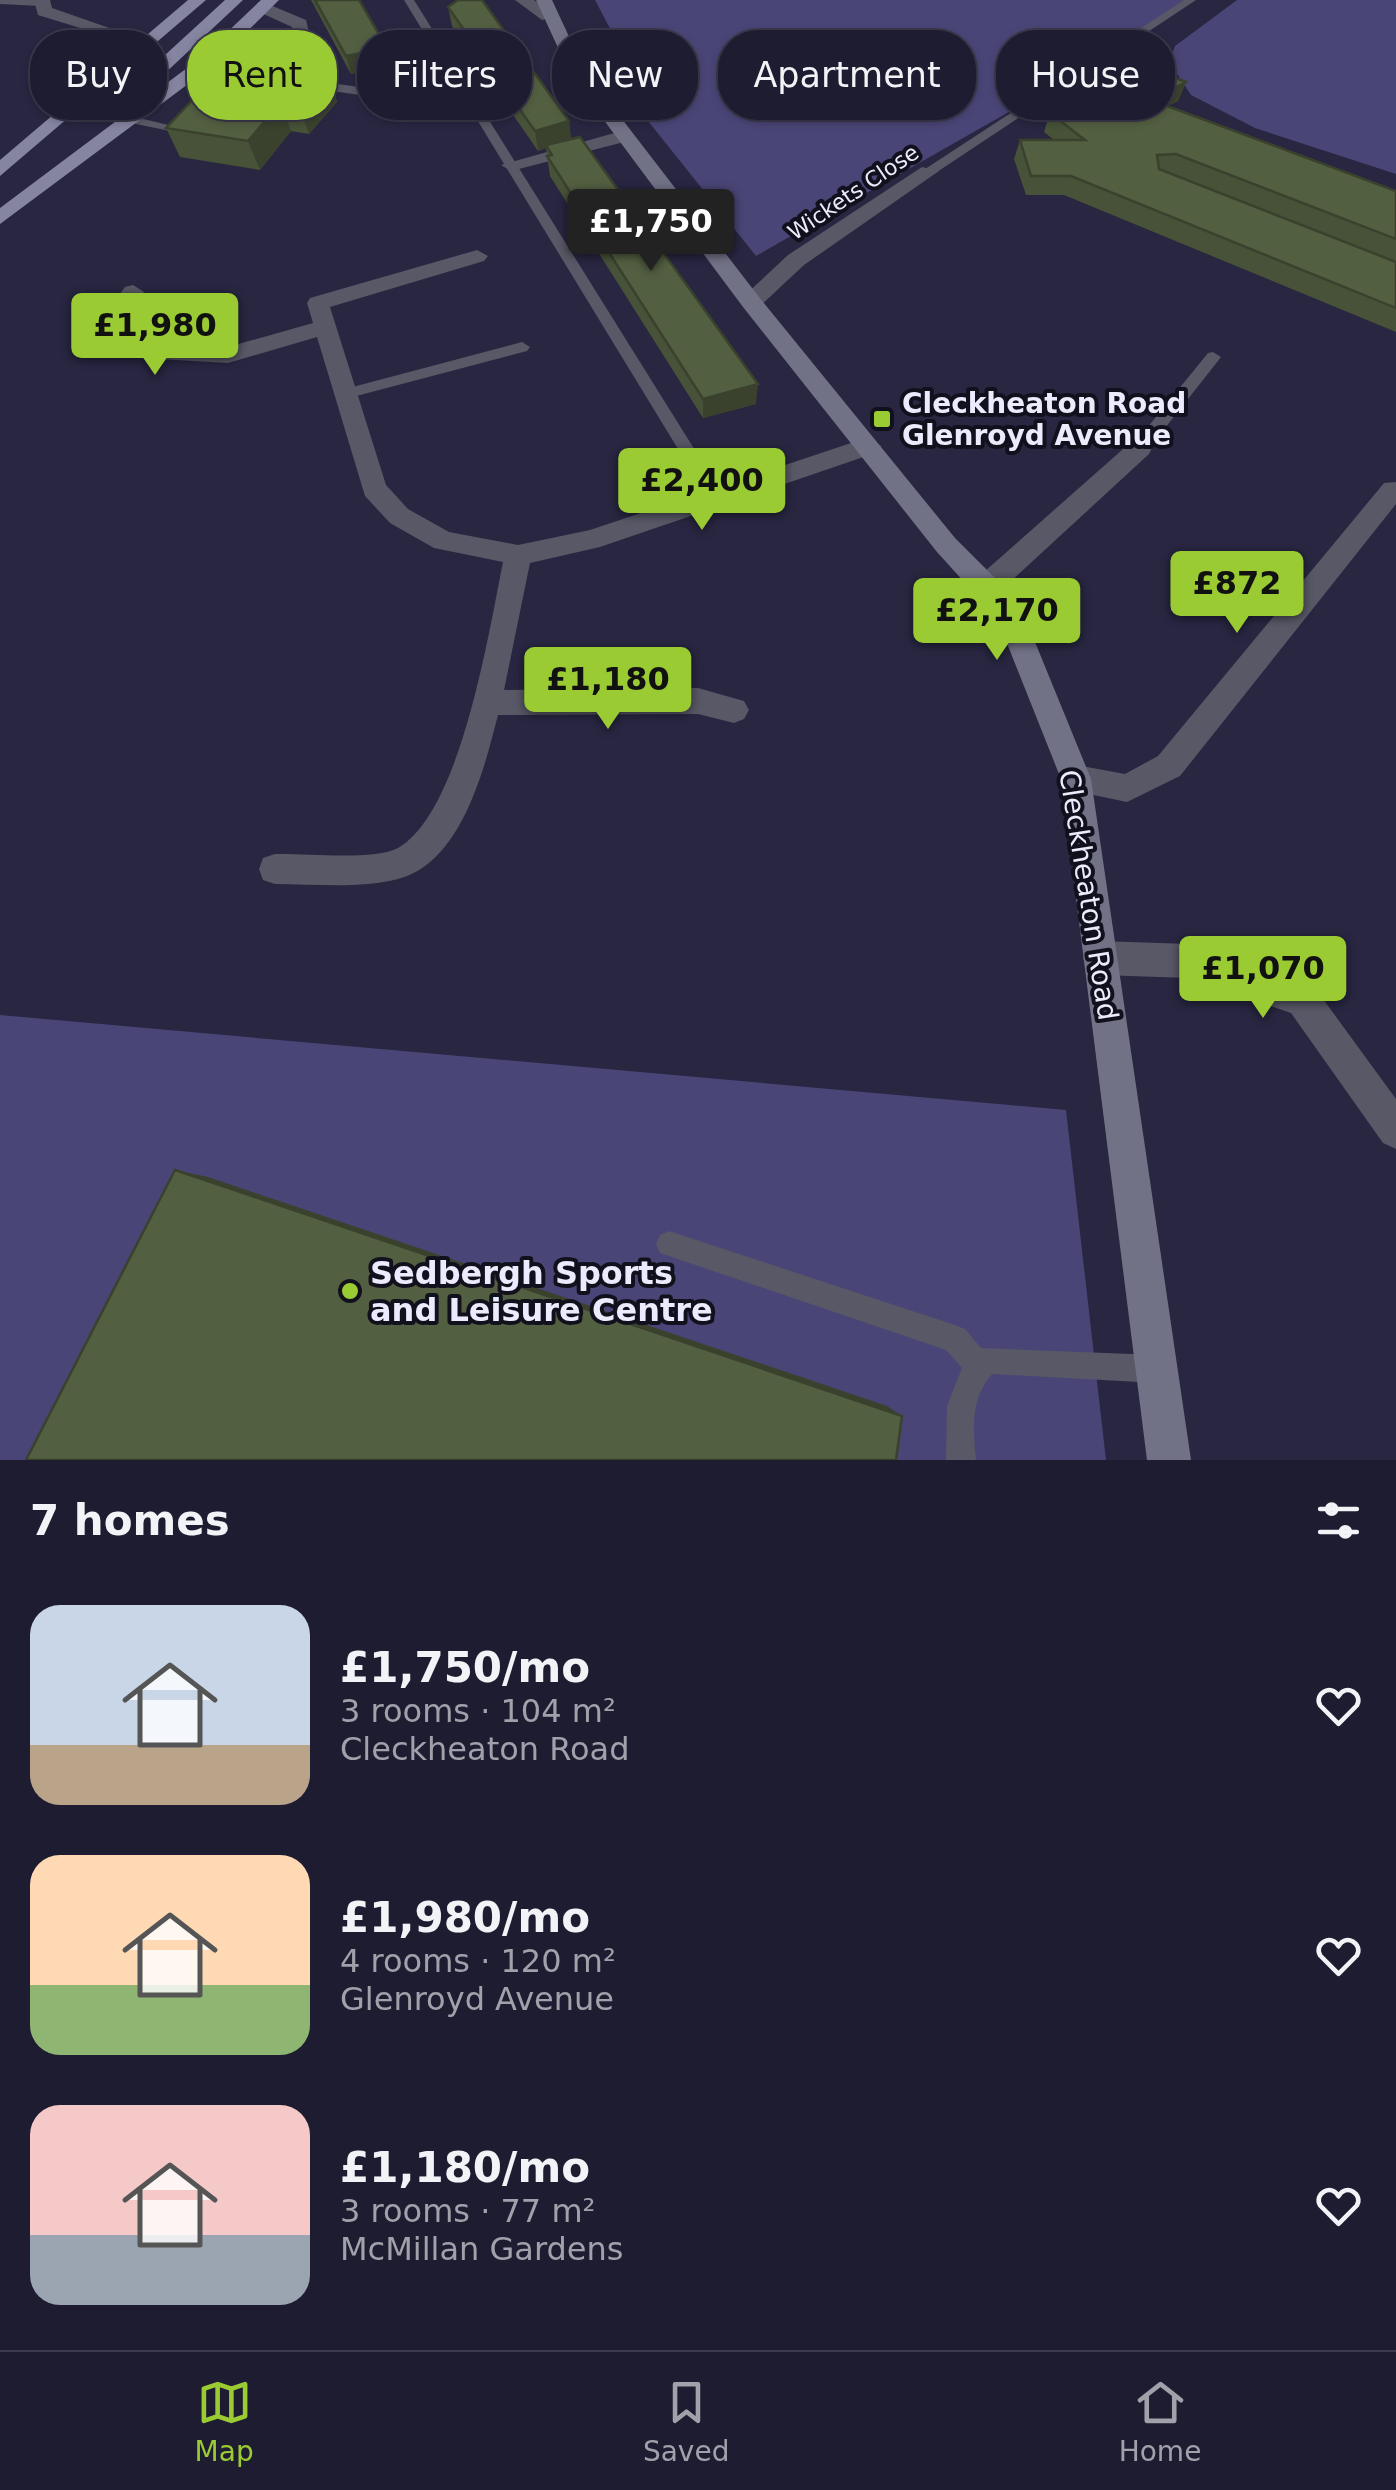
<!DOCTYPE html>
<html lang="en">
<head>
<meta charset="utf-8">
<style>
	body { margin:0; font-family:"DejaVu Sans",sans-serif; background:#262539; color:#f1f3f6; height:100vh; display:flex; flex-direction:column; font-size:38px; white-space:nowrap }
	* { box-sizing:border-box; margin:0 }
	p { font-size:32px; color:#a1a1ab }
	.icon { flex:none; width:55px; height:55px; fill:none; stroke:currentColor; stroke-width:2; stroke-linecap:round; stroke-linejoin:round }
	.map { position:relative; height:1460px; overflow:hidden }
	.details { display:flex; flex-direction:column; background:#1e1c31; flex:1 }
	.details>* { flex:none }
	.hud { position:absolute; left:30px; top:30px; width:1338px; height:90px; display:flex; gap:20px }
	.price { position:absolute; translate:-50% -85px; padding:0 22px; border-radius:10px; background:#9bcb33; color:#111; font-size:32px; line-height:65px; filter:drop-shadow(0 2px 5px #0008) }
	.price::after { content:''; position:absolute; left:50%; top:60px; width:30px; height:22px; margin-left:-15px; background:inherit; clip-path:polygon(0 0,100% 0,50% 100%) }
	.price.on { background:#222; color:#fff }
	ul { padding:0; list-style:none }
	li { display:flex; align-items:center; gap:30px; height:250px; padding:0 30px }
	li span { display:grid; place-items:center; flex:none; width:280px; height:200px; border-radius:30px; color:#555 }
	li>.icon { margin-inline-start:auto }
	span .icon { width:120px; height:120px; fill:#fffc; stroke-width:1 }
	li b { font-size:42px }
	h2 { display:flex; justify-content:space-between; align-items:center; height:120px; padding:0 30px; font-size:42px }
	.tag { padding:0 35px; border-radius:40px; background:#1e1c31; box-shadow:0 2px 8px #0004,0 0 0 2px #3c3a4d; font-size:35px; line-height:90px }
	.tag.on { background:#9bcb33; color:#111 }
	.dock { display:flex; justify-content:space-around; align-items:center; height:140px; border-top:2px solid #3c3a4d; background:#1e1c31; font-size:28px; color:#a1a1ab }
	.dock a { display:grid; justify-items:center; gap:5px }
	.dock .on { color:#9bcb33 }
	.map>svg:first-child { display:block }
	.green { fill:#494576 }
	.lines { fill:none; stroke-linecap:round; stroke-linejoin:round }
	.lane { fill:#585866; fill-rule:evenodd }
	.street { fill:#585866; fill-rule:evenodd }
	.secondary { fill:#727287; fill-rule:evenodd }
	.primary { fill:#8585a1; fill-rule:evenodd }
	.wall { fill:#475238 }
	.shaded-wall { fill:#3a422e }
	.building { fill:#535f41; stroke:#3a422e; stroke-width:2.5 }
	.poi-dot { fill:#9bcb33; stroke:#11111d; stroke-width:4 }
	.labels { text-anchor:middle; stroke-width:8; stroke-linejoin:round; paint-order:stroke }
	.far-street-label { font-size:22px; fill:#ebebfd; stroke:#11111d }
	.poi-label { font-size:28px; font-weight:bold; fill:#ebebfd; stroke:#11111d; text-anchor:start }
	.street-label { font-size:28px; fill:#ebebfd; stroke:#11111d }
	.near-poi-label { font-size:32px; font-weight:bold; fill:#ebebfd; stroke:#11111d; text-anchor:start }
</style>
</head>
<body>
<div class="map">
<svg width="1396" height="1460" viewBox="0 0 1396 1460">
	<rect width="100%" height="100%" fill="#282641"/>
	<path class="green" d="M 595,0 L 1190,0 L 1084,69 L 756,256 L 620,86 L 616,40 Z
		M 1237,0 L 1396,0 L 1396,174 L 1255,128 L 1191,95 L 1169,62 L 1175,46 Z
		M 0,1015 L 1066,1110 L 1106,1460 L 0,1460 Z"/>
	<g class="lines">
		<path class="lane" d="M 0,0 L 41,0 L 45,3 L 40,6 L 0,4 Z
			M 404,0 L 414,0 L 723,495 L 726,499 L 723,503 L 711,503 Z
			M 1184,0 L 1196,0 L 934,174 L 922,171 Z
			M 308,80 L 367,88 L 373,92 L 367,96 L 304,87 L 304,81 Z
			M 72,95 L 114,112 L 181,128 L 175,132 L 107,118 L 68,102 L 66,99 Z
			M 522,342 L 530,347 L 527,351 L 345,399 L 337,394 L 345,389 Z
			M 1213,352 L 1221,357 L 1218,361 L 1146,452 L 1134,452 L 1134,444 L 1208,353 Z
			M 669,1231 L 955,1325 L 965,1329 L 981,1348 L 1157,1355 L 1167,1359 L 1171,1369 L 1167,1379 L 1157,1383 L 992,1374 C 970,1399 973,1429 976,1460 L 946,1460 L 947,1406 L 962,1368 L 946,1350 L 660,1253 L 656,1244 L 660,1235 Z"/>
		<path class="street" d="M 34,0 L 50,0 L 52,8 L 141,39 L 132,44 L 38,15 Z
			M 515,0 L 534,0 L 556,16 L 542,20 Z
			M 263,2 L 306,20 L 313,49 L 215,52 L 215,44 L 221,43 L 297,40 L 292,27 L 257,11 L 257,3 Z
			M 625,130 L 634,136 L 632,140 L 511,171 L 501,165 Z
			M 922,167 L 939,171 L 804,265 L 759,307 L 743,307 L 743,297 L 788,255 Z
			M 477,250 L 488,256 L 484,261 L 330,307 L 386,485 L 408,509 L 449,532 L 518,545 L 590,530 L 869,437 L 881,446 L 878,452 L 600,547 L 530,563 L 504,690 L 698,688 L 744,701 L 749,710 L 744,719 L 734,723 L 698,714 L 498,715 C 484,770 461,863 398,879 C 359,889 315,884 275,884 L 263,880 L 259,869 L 263,858 L 275,854 C 304,853 374,861 398,848 C 461,812 489,631 503,562 L 434,548 L 390,523 L 365,496 L 317,337 L 228,363 L 141,358 L 88,347 L 85,342 L 125,287 L 133,285 L 144,292 L 111,337 L 228,347 L 313,323 L 307,303 L 310,298 Z
			M 1140,439 L 1152,448 L 1149,454 L 996,595 L 976,595 L 972,587 L 976,579 L 1131,442 Z
			M 1396,482 L 1396,504 L 1180,776 L 1127,802 L 1065,789 L 1061,779 L 1065,769 L 1076,765 L 1125,774 L 1158,756 L 1384,483 Z
			M 1100,941 L 1189,944 L 1315,988 L 1396,1099 L 1396,1149 L 1383,1143 L 1291,1013 L 1189,978 L 1100,975 L 1088,970 L 1083,958 L 1088,946 Z"/>
		<path class="secondary" d="M 536,0 L 552,0 L 585,71 L 759,297 L 955,538 L 996,579 L 1035,642 L 1091,779 L 1191,1460 L 1147,1460 L 1061,779 L 1008,646 L 976,595 L 937,552 L 743,307 L 571,76 Z"/>
		<path class="primary" d="M 188,0 L 206,0 L 0,176 L 0,160 Z
			M 225,0 L 243,0 L 129,107 L 117,107 L 117,99 Z
			M 261,0 L 279,0 L 211,67 L 0,224 L 0,208 L 199,59 Z"/>
	</g>
	<path class="wall" d="M 311,0 L 359,0 L 391,66 L 351,74 Z
		M 448,7 L 569,121 L 571,139 L 756,404 L 703,418 L 550,176 L 546,148 L 538,151 L 452,26 Z
		M 1108,53 L 1186,82 L 1178,101 L 1168,106 L 1396,191 L 1396,332 L 1064,195 L 1026,195 L 1014,159 L 1020,140 L 1054,140 L 1044,132 L 1050,113 L 1111,95 L 1102,72 Z
		M 328,73 L 337,102 L 309,134 L 291,131 L 260,170 L 180,157 L 166,128 L 196,97 L 192,89 Z"/>
	<path class="shaded-wall" d="M 387,48 L 391,66 L 351,74 L 346,56 Z
		M 328,73 L 337,102 L 309,134 L 299,105 Z
		M 1186,82 L 1178,101 L 1143,119 L 1151,100 Z
		M 281,102 L 291,131 L 260,170 L 248,141 Z
		M 569,121 L 571,141 L 546,145 L 546,148 L 538,151 L 535,131 Z
		M 758,384 L 756,404 L 703,418 L 703,399 Z
		M 175,1170 L 208,1177 L 887,1406 L 902,1416 Z"/>
	<path class="building" d="M 315,0 L 359,0 L 387,48 L 346,56 Z
		M 458,0 L 482,0 L 569,121 L 535,131 L 448,7 Z
		M 1108,53 L 1186,82 L 1151,100 L 1396,191 L 1396,239 L 1176,154 L 1157,155 L 1159,169 L 1396,262 L 1396,308 L 1071,176 L 1031,176 L 1020,140 L 1085,140 L 1050,113 L 1125,91 Z
		M 226,57 L 328,73 L 299,105 L 281,102 L 248,141 L 166,128 L 201,91 L 192,89 Z
		M 580,137 L 758,384 L 703,399 L 547,156 L 552,155 L 546,145 Z
		M 175,1170 L 902,1416 L 896,1460 L 26,1460 Z"/>
	<g class="poi-dot">
		<rect x="872" y="409" width="20" height="20" rx="5"/>
		<circle cx="350" cy="1291" r="10"/>
	</g>
	<g class="labels">
		<g class="far-street-label">
			<text transform="translate(853 192) rotate(-34)" y="8">Wickets Close</text>
		</g>
		<g class="poi-label">
			<text x="902" y="413">Cleckheaton Road<tspan x="902" dy="32">Glenroyd Avenue</tspan></text>
		</g>
		<g class="street-label">
			<text transform="translate(1089 895) rotate(81)" y="10">Cleckheaton Road</text>
		</g>
		<g class="near-poi-label">
			<text x="370" y="1284">Sedbergh Sports<tspan x="370" dy="37">and Leisure Centre</tspan></text>
		</g>
	</g>
</svg>
<b class="price on" style="left:651px;top:274px">£1,750</b>
<b class="price" style="left:155px;top:378px">£1,980</b>
<b class="price" style="left:702px;top:533px">£2,400</b>
<b class="price" style="left:1237px;top:636px">£872</b>
<b class="price" style="left:997px;top:663px">£2,170</b>
<b class="price" style="left:608px;top:732px">£1,180</b>
<b class="price" style="left:1263px;top:1021px">£1,070</b>
<div class="hud">
<a class="tag">Buy</a>
<a class="tag on">Rent</a>
<a class="tag">Filters</a>
<a class="tag">New</a>
<a class="tag">Apartment</a>
<a class="tag">House</a>
</div>
</div>
<section class="details">
<h2>7 homes<svg class="icon" aria-label="filters" viewBox="0 0 24 24"><path d="M4 7h16M4 17h16"/><circle cx="9" cy="7" r="2"/><circle cx="15" cy="17" r="2"/></svg></h2>
<ul>
<li><span style="background:linear-gradient(#c9d6e8 70%,#b9a48a 0)"><svg class="icon" aria-label="home" viewBox="0 0 24 24"><path d="M3 11l9-7 9 7M6 9v11h12V9"/></svg></span><div><b>£1,750/mo</b><p>3 rooms · 104 m²</p><p>Cleckheaton Road</p></div><svg class="icon" aria-label="heart" viewBox="0 0 24 24"><path d="M12 20l-8-8c-3-5 5-10 8-4 3-6 11-1 8 4z"/></svg></li>
<li><span style="background:linear-gradient(#ffd9b3 65%,#8fb573 0)"><svg class="icon" aria-label="home" viewBox="0 0 24 24"><path d="M3 11l9-7 9 7M6 9v11h12V9"/></svg></span><div><b>£1,980/mo</b><p>4 rooms · 120 m²</p><p>Glenroyd Avenue</p></div><svg class="icon" aria-label="heart" viewBox="0 0 24 24"><path d="M12 20l-8-8c-3-5 5-10 8-4 3-6 11-1 8 4z"/></svg></li>
<li><span style="background:linear-gradient(#f6c9c9 65%,#9aa5b1 0)"><svg class="icon" aria-label="home" viewBox="0 0 24 24"><path d="M3 11l9-7 9 7M6 9v11h12V9"/></svg></span><div><b>£1,180/mo</b><p>3 rooms · 77 m²</p><p>McMillan Gardens</p></div><svg class="icon" aria-label="heart" viewBox="0 0 24 24"><path d="M12 20l-8-8c-3-5 5-10 8-4 3-6 11-1 8 4z"/></svg></li>
</ul>
</section>
<nav class="dock">
<a class="on"><svg class="icon" aria-label="map" viewBox="0 0 24 24"><path d="M3 6l6-2 6 2 6-2v14l-6 2-6-2-6 2zM9 4v14M15 6v14"/></svg>Map</a>
<a><svg class="icon" aria-label="saved" viewBox="0 0 24 24"><path d="M7 4h10v16l-5-4-5 4z"/></svg>Saved</a>
<a><svg class="icon" aria-label="home" viewBox="0 0 24 24"><path d="M3 11l9-7 9 7M6 9v11h12V9"/></svg>Home</a>
</nav>
</body>
</html>
